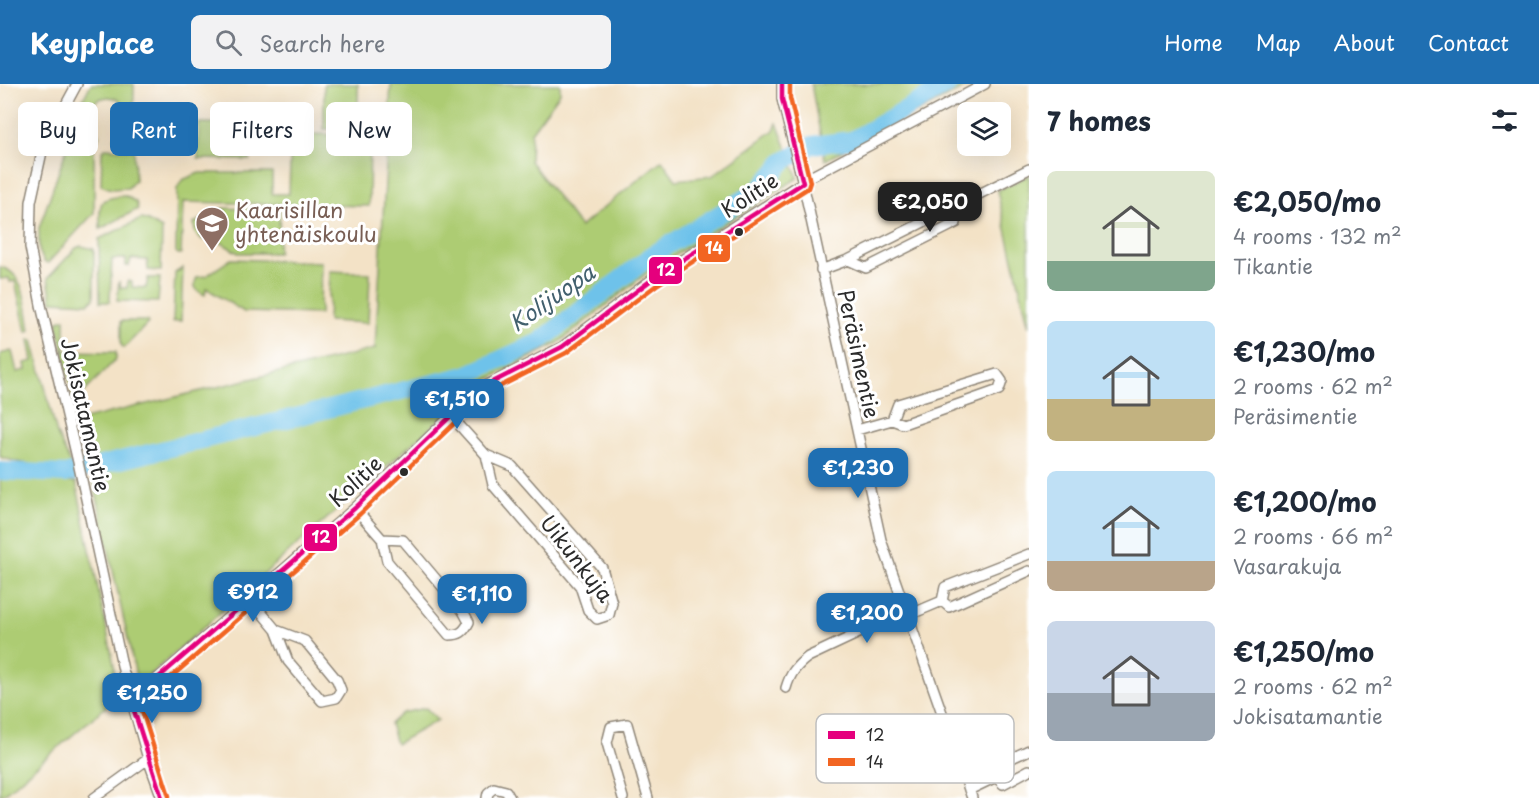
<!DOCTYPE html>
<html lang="en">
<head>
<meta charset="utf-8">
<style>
	body { margin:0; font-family:"Playpen Sans",sans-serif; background:#f2f2f3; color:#1f2937; height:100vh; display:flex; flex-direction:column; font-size:22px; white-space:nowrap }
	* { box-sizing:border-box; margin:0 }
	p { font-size:20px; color:#747a83 }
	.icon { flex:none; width:33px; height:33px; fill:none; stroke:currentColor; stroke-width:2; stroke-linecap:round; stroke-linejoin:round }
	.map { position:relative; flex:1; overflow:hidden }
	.drawer { display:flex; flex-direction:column; background:#fff; width:510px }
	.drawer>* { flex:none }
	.hud { position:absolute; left:18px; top:18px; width:570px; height:54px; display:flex; gap:12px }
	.controls { position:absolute; left:957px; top:18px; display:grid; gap:12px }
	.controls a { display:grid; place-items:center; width:54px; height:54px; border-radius:9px; background:#fff; box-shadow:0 6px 24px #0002; font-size:30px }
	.price { position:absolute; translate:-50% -51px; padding:0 14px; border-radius:12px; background:#1f6fb2; color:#fff; font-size:20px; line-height:39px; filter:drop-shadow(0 2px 3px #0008) }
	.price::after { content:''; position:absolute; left:50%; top:36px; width:18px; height:14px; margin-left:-9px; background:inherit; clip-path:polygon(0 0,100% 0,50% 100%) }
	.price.selected { background:#222; color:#fff }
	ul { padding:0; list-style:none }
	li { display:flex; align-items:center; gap:18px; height:150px; padding:0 18px }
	li span { display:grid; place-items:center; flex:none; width:168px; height:120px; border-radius:9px; color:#555 }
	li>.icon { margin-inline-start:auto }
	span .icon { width:72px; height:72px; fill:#fffc; stroke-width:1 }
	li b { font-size:26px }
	h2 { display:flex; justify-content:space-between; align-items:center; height:72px; padding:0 18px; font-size:26px }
	.pill { padding:0 21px; border-radius:9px; background:#fff; box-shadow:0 6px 24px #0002; font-size:21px; line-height:54px }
	.pill.selected { background:#1f6fb2; color:#fff }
	header { display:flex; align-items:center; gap:36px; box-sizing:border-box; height:84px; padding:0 30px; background:#1f6fb2; color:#fff }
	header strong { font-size:28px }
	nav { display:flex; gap:33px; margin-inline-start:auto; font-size:21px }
	.search { width:420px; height:54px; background:#f2f2f3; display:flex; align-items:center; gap:15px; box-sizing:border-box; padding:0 21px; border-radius:9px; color:#747a83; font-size:22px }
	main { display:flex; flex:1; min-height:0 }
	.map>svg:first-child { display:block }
	.green { fill:#adcc73; stroke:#6c7c4f; stroke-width:1.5 }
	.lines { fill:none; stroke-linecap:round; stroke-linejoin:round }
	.river { stroke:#6ec2ea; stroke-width:18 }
	.minor-casing { stroke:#8f8678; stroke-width:12 }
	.minor { stroke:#fff; stroke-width:9 }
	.bus-1-casing { stroke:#fff; stroke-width:9 }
	.bus-2-casing { stroke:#fff; stroke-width:9 }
	.bus-1 { stroke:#e5007d; stroke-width:4.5 }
	.bus-2 { stroke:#f26522; stroke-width:4.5 }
	.bus-dot { fill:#2b2b2b; stroke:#fff; stroke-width:2 }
	.labels { text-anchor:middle; stroke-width:6; stroke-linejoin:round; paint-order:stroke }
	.street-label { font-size:21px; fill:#2b2b2b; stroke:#fff }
	.education-label { font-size:21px; fill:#785e54; stroke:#fff; text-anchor:start }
	.water-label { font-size:22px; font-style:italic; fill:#42606e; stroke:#fff }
	.key { fill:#fff; stroke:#bfbfbf; stroke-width:1.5 }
	.key-label { font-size:16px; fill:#2b2b2b }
	.line-badge { stroke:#fff; stroke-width:2 }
	.badge-label { font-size:16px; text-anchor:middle; font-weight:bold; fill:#fff }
</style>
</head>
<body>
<header>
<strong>Keyplace</strong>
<div class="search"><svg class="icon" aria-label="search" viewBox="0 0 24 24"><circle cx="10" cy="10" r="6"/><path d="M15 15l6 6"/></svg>Search here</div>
<nav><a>Home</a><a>Map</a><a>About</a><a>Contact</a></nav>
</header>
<main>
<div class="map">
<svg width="1029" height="714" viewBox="0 0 1029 714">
	<rect width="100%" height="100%" fill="#fff"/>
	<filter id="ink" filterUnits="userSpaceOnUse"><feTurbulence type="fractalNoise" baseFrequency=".0167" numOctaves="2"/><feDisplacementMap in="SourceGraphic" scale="12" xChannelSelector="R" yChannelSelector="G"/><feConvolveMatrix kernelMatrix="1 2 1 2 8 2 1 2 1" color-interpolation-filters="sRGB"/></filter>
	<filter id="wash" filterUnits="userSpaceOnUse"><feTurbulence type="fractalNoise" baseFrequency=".008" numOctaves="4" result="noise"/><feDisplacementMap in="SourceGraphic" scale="24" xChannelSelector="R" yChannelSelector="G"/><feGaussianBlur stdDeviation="1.35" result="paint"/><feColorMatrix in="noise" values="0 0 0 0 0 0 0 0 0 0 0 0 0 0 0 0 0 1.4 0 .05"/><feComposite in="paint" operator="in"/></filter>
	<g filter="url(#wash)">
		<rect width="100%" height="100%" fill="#f3e2c6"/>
		<path class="green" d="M 91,0 L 134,0 L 133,53 L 114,54 L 124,44 L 129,32 C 127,28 125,22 122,19 C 104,1 70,29 99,51 L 98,54 L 71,51 L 80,21 Z
			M 324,0 L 358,0 L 358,45 L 324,45 Z
			M 391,0 L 560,0 L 560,9 L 531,48 L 530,77 L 580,143 L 662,76 L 676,96 L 712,92 L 774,46 L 777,39 L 798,94 L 652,185 L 558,259 L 481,299 L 138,601 L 80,336 L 375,265 Z
			M 811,0 L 972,0 L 825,76 Z
			M 199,39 L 250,40 L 250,76 L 198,75 Z
			M 291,50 L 370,51 L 369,122 L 183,118 L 181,170 L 178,170 L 176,168 L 177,105 L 182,96 L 199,89 L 272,89 L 272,110 L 289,110 Z
			M 67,64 L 94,65 L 94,129 L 48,179 L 44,178 L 39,166 L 39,144 Z
			M 105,64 L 134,66 L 135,96 L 128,104 L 111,105 L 101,101 L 102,68 Z
			M 1029,91 L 1029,243 L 997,107 Z
			M 126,112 L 136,118 L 138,125 L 100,145 C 100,118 96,114 126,112 Z
			M 223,124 L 280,126 L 278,169 L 238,169 L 204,148 L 203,156 L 195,149 L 194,139 Z
			M 141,135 L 146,136 L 162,145 L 161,187 L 148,186 L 147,176 L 131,175 L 129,182 L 126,182 L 126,175 L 112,175 L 110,216 L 110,218 L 100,218 L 99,155 Z
			M 81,162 L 94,165 L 94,214 L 89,219 L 52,217 L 48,194 L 76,164 Z
			M 231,175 L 321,178 L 320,230 L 244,228 L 206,204 L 205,211 C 196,207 192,203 197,193 L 206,192 Z
			M 0,183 C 26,188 26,225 30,246 L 26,248 L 15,197 L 10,198 L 9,194 L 0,195 Z
			M 183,184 L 181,237 L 173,238 L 175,189 Z
			M 330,187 L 370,189 L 368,239 L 328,237 Z
			M 148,194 L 160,194 L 158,218 L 117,217 L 119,197 L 121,204 L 127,204 L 128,197 L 132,198 L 132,203 L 146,204 Z
			M 63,235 L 65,235 L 65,267 L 116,268 L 116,275 L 74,319 L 57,238 Z
			M 121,237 L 147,237 L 148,239 L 124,264 L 121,261 Z
			M 29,256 L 33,256 L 57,350 L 72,383 C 48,384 24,381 0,373 L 0,270 L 12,267 L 17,288 L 26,286 L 25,279 L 33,277 Z
			M 0,394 L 76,398 L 114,581 L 116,614 L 0,713 Z
			M 426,624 L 438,636 L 396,660 L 390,640 L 402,629 Z"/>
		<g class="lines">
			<path class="river" d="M 101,381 L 466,291 L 539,258 L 652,171 L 759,106 L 784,77 L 812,61 L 852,56 L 949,0
				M 0,387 L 65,390 L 88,384"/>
		</g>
	</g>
	<g filter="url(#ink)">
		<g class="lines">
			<g class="minor-casing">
				<path id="minor" d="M 77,0 L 43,63 L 31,118 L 30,163 L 41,221 L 78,378 L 123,586 L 148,675 L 162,714
					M 782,0 L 782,15 L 803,99 L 881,456 L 972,714
					M 848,176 L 866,184 L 956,139 L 954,123
					M 821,186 L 848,176 L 1029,85
					M 451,332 L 486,371 L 512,382 L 602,484 L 612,519 L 609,531 L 597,535 L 588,526 L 580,502 L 493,401 L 486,371
					M 857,346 L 892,336 L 903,340 L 999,306 L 1002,297 L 997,290 L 898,320 L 892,336
					M 355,424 L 382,455 L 403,456 L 463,527 L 469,538 C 464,548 460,551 449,551 L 387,477 L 382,455
					M 251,516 L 276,546 L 305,557 L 337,596 L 341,606 L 336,614 L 322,617 L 288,577 L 276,546
					M 942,517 L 945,503 L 1029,470
					M 942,517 L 949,523 L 1029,487
					M 786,604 C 790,590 796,582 808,573 L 893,533 L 909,531 L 942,517
					M 130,614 L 144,606 L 355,424 L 451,332 L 487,301 L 562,263 L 654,194 L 812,92 L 985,0
					M 996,693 L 1003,700 L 1029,686
					M 969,706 L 996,693 L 999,680 L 1029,666
					M 94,714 L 148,675
					M 487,714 L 488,709 L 494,704 L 506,707 L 510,714
					M 623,714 L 607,659 L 611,643 L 627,640 L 648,714"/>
			</g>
			<use href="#minor" class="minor"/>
			<g class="bus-1-casing">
				<path id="bus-1" d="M 162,714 L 130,614 L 144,606 L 355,424 L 451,332 L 487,301 L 562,263 L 654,194 L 803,99 L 782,15 L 782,0"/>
			</g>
			<g class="bus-2-casing">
				<path id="bus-2" d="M 169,712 L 139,617 L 149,612 L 360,430 L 456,338 L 491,307 L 566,269 L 658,200 L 808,104 L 810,98 L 790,14 L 790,0"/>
			</g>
			<use href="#bus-1" class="bus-1"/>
			<use href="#bus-2" class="bus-2"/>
		</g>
	</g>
	<defs>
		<g id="school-pin" transform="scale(1.725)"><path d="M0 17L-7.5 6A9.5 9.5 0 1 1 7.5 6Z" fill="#8d6e63" stroke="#fff"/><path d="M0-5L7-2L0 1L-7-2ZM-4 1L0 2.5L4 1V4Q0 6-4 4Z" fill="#fff"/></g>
	</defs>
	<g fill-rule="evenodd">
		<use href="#school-pin" x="212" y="139"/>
	</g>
	<g class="bus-dot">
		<circle cx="739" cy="148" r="5"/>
		<circle cx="404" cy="388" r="5"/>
	</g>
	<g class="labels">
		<g class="street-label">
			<text transform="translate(750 112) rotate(-33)" y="7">Kolitie</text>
			<text transform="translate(858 270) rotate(78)" y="7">Peräsimentie</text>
			<text transform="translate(85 331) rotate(77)" y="7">Jokisatamantie</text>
			<text transform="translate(356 398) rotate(-43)" y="7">Kolitie</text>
			<text transform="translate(576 475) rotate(52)" y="7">Uikunkuja</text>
		</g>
		<g class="education-label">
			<text x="235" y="134">Kaarisillan<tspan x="235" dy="24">yhtenäiskoulu</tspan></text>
		</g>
		<g class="water-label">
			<text transform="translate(552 214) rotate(-35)" y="8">Kolijuopa</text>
		</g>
	</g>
	<rect x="816" y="630" width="198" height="69" rx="9" class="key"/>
	<rect x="828" y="647" width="27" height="8" fill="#e5007d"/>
	<rect x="828" y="674" width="27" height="8" fill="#f26522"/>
	<g class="key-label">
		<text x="866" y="657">12</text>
		<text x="866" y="684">14</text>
	</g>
	<g class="line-badge">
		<rect x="697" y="150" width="34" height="29" rx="6" fill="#f26522"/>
		<rect x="648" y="172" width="35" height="29" rx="6" fill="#e5007d"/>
		<rect x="303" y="439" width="35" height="29" rx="6" fill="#e5007d"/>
	</g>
	<g class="badge-label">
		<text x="714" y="170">14</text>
		<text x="666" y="192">12</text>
		<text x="321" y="459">12</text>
	</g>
</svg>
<div class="controls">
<a><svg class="icon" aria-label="layers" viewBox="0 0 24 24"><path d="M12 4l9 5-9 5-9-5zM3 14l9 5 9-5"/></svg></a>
</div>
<b class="price selected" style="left:930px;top:149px">€2,050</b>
<b class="price" style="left:457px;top:346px">€1,510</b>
<b class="price" style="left:858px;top:415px">€1,230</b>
<b class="price" style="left:253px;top:539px">€912</b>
<b class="price" style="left:482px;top:541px">€1,110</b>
<b class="price" style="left:867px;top:560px">€1,200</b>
<b class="price" style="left:152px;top:640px">€1,250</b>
<div class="hud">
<a class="pill">Buy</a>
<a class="pill selected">Rent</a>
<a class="pill">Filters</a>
<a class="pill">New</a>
</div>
</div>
<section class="drawer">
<h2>7 homes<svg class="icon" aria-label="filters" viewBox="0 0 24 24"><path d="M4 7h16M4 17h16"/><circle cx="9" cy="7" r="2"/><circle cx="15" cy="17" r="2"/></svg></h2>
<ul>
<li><span style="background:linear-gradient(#dfe7d0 75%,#7fa58c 0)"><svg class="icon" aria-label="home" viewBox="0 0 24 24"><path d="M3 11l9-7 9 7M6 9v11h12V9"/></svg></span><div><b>€2,050/mo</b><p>4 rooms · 132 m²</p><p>Tikantie</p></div></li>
<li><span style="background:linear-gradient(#bfe0f5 65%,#c2b280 0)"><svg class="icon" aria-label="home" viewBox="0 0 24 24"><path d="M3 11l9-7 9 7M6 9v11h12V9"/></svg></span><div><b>€1,230/mo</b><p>2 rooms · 62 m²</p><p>Peräsimentie</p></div></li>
<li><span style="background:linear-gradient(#bfe0f5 75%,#b9a48a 0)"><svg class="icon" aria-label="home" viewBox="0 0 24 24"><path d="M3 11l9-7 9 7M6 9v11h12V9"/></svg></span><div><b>€1,200/mo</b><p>2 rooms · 66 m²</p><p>Vasarakuja</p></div></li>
<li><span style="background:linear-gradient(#c9d6e8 60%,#9aa5b1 0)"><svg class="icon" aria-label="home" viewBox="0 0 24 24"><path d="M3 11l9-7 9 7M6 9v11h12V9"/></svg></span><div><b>€1,250/mo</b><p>2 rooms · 62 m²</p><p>Jokisatamantie</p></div></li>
</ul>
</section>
</main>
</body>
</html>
